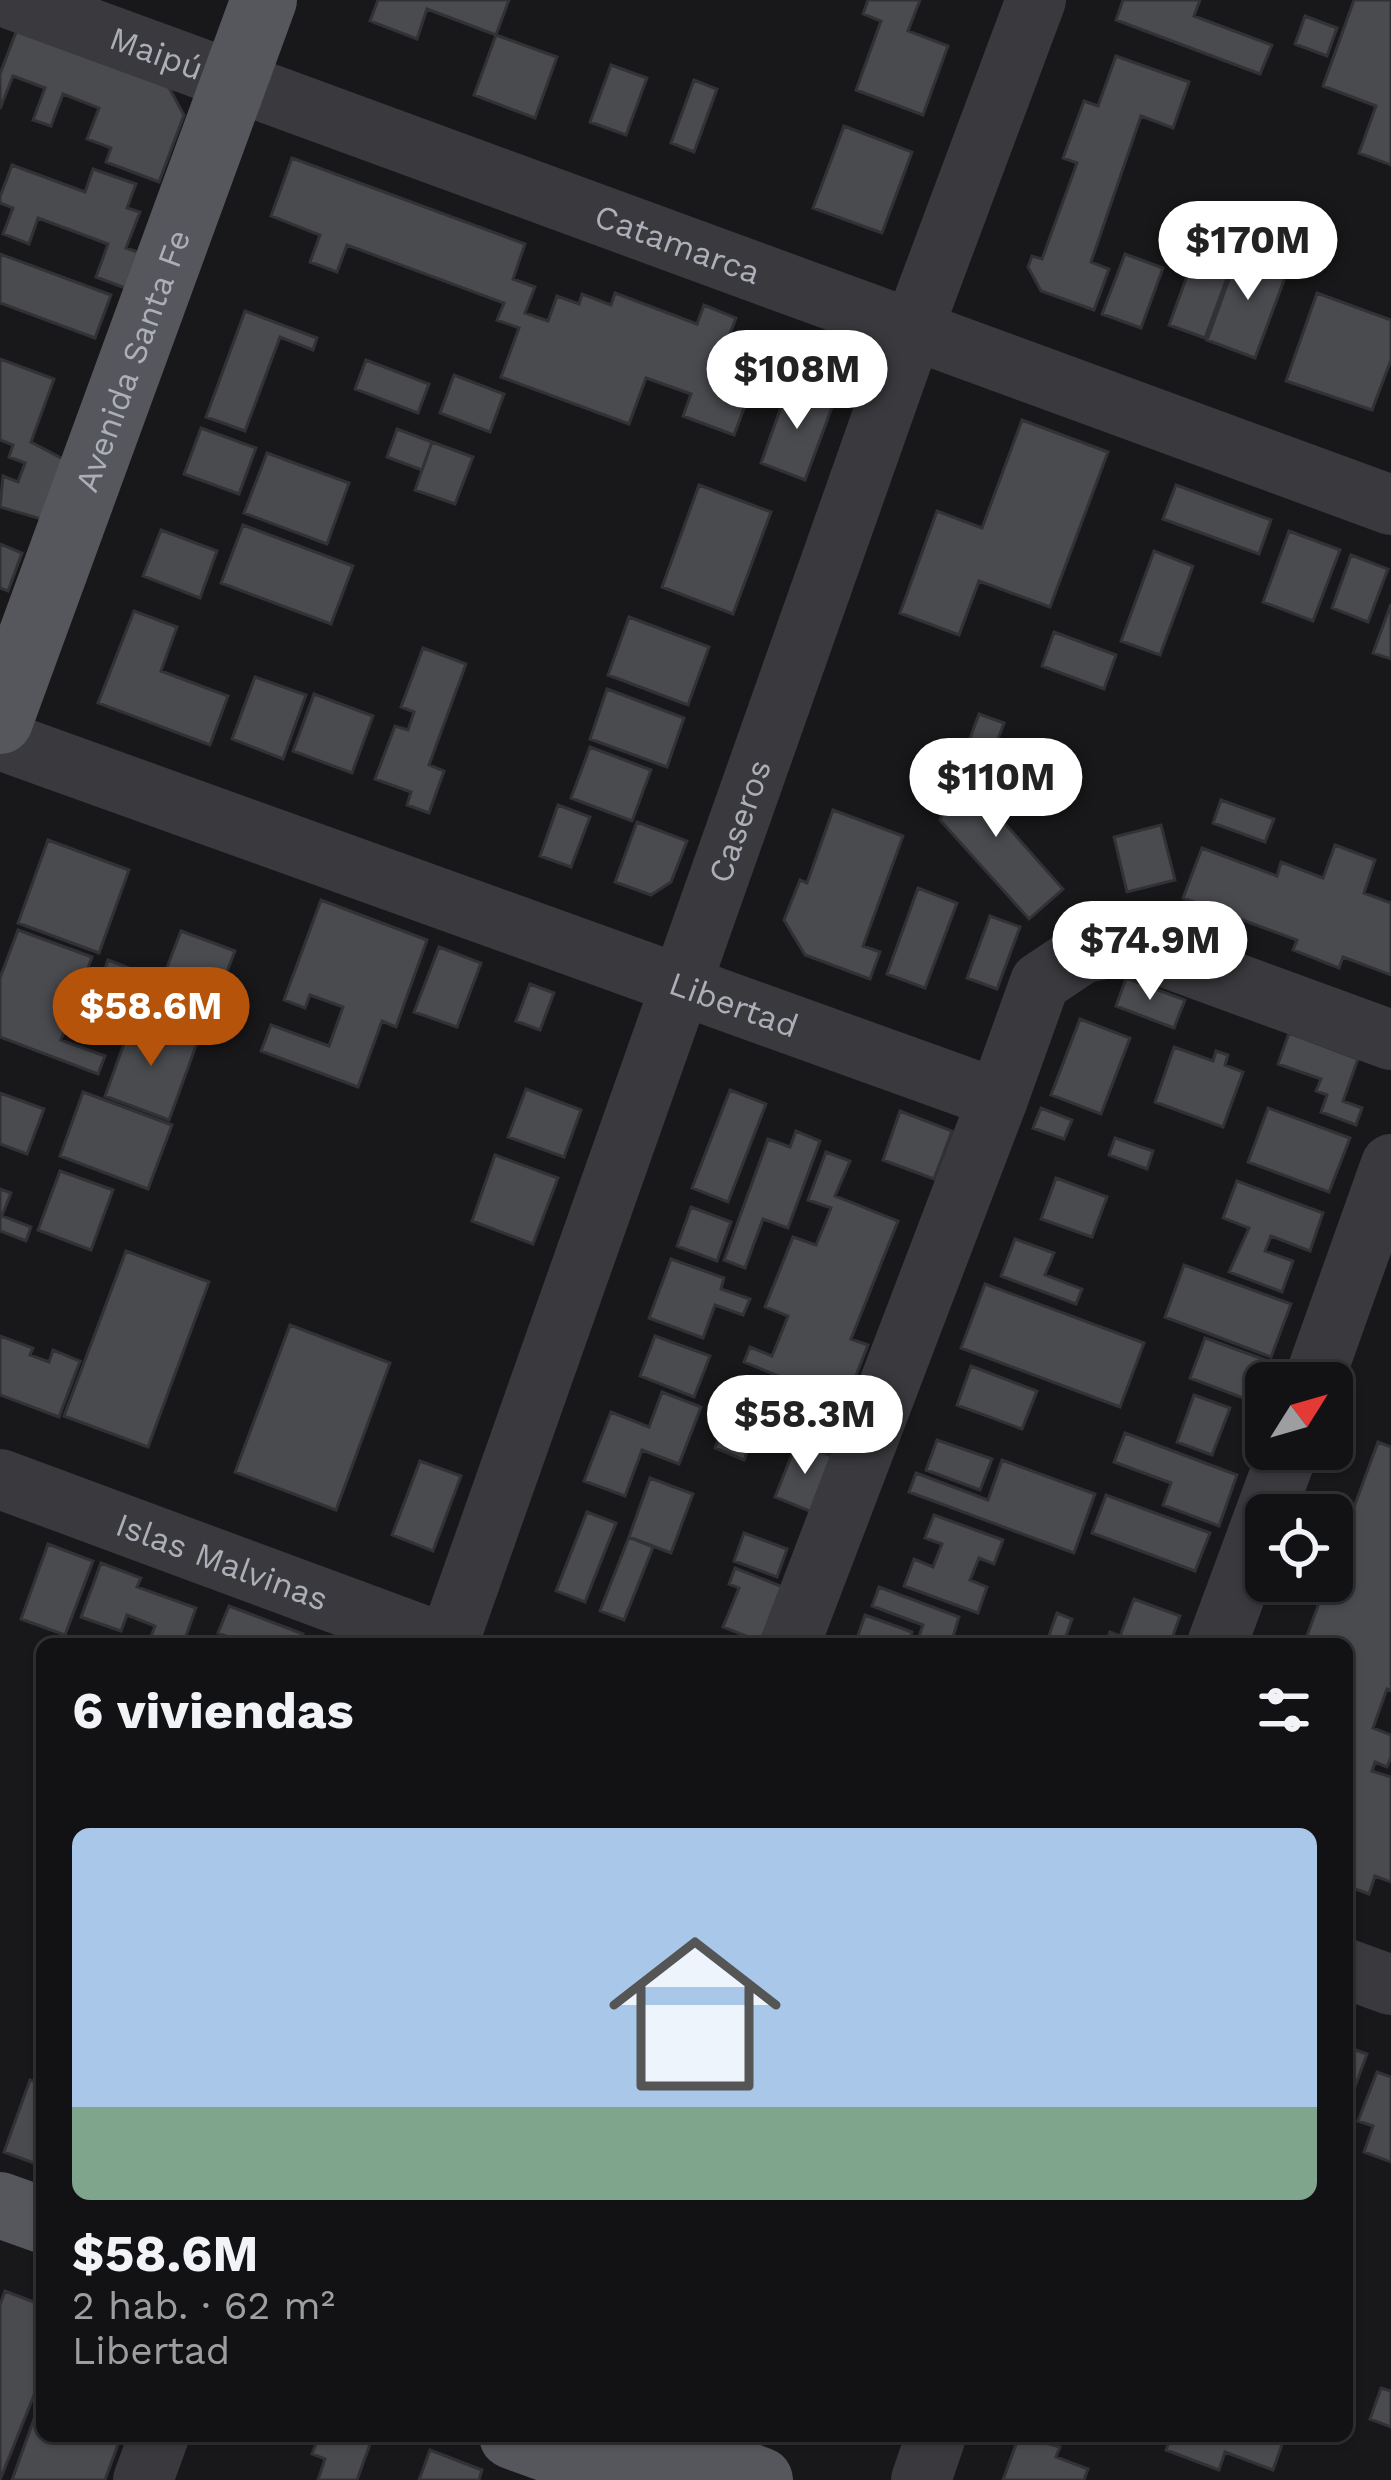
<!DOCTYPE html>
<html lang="es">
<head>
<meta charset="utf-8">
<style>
	body { margin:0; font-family:"Work Sans",sans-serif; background:#1b1b1d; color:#f1f3f6; height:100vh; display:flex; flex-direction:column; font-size:45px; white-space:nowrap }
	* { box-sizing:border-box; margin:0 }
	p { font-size:39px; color:#9c9ea0 }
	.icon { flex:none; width:66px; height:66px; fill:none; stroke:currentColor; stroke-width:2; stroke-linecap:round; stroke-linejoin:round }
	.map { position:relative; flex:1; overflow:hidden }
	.side { position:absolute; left:36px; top:1638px; width:1317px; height:804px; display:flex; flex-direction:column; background:#121214; border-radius:18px; box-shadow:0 3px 9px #0004,0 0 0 3px #313234 }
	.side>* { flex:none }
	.needle { width:78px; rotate:53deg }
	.fabs { position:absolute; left:1245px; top:1362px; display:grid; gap:24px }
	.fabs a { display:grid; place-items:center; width:108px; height:108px; border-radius:18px; background:#121214; box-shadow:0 3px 9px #0004,0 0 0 3px #313234; font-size:60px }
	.price { position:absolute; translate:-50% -102px; padding:0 27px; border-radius:42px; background:#fff; color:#222; font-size:39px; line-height:78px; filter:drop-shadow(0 3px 6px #0008) }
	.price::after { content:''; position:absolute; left:50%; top:72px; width:36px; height:27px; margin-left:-18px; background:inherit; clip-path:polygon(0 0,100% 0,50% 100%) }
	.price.active { background:#b45309; color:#fff }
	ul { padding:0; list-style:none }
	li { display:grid; align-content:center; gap:24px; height:636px; padding:0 36px }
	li+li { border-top:3px solid #313234 }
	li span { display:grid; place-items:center; height:372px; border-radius:18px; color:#555 }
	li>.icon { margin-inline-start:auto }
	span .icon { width:216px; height:216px; fill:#fffc; stroke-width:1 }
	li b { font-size:51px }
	h2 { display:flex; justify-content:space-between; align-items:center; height:144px; padding:0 36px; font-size:51px }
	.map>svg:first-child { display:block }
	.building { fill:#4a4b4f; stroke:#323236; stroke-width:3 }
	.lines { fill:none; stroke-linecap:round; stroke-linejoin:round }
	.minor { stroke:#3a3a3e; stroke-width:60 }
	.major { stroke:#56575d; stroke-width:66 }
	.labels { text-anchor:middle; stroke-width:12; stroke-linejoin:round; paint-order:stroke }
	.street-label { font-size:33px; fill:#acafb8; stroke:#131315 }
</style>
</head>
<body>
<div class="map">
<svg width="1391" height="2480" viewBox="0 0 1391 2480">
	<rect width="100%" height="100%" fill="#18181a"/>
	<path class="building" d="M 378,0 L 509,0 L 496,35 L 427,9 L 417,39 L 370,21 Z
		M 868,0 L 920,0 L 908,31 L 948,46 L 923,115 L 856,90 L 881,21 L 863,14 Z
		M 1123,0 L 1200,0 L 1194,16 L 1272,45 L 1260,74 L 1116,20 Z
		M 1354,0 L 1391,0 L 1391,165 L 1359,153 L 1376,106 L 1323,86 Z
		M 1305,16 L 1337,28 L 1327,56 L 1295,44 Z
		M 18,27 L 166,82 L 184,115 L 159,182 L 106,162 L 111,148 L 87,139 L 99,108 L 63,94 L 51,126 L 33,120 L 45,88 L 13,76 L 0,109 L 0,74 Z
		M 496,35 L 557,57 L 535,118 L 474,95 Z
		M 1116,56 L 1189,82 L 1173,128 L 1141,116 L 1091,262 L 1109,269 L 1094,310 L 1041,291 L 1028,267 L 1032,256 L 1042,259 L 1077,163 L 1063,158 L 1084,101 L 1098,106 Z
		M 611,65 L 647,78 L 626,135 L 590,122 Z
		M 694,80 L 717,89 L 694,152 L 671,143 Z
		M 844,126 L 912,152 L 882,233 L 813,208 Z
		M 292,158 L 525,244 L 513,279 L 535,287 L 525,313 L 548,321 L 557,296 L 579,304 L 582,294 L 611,305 L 615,293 L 697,324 L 704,305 L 736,318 L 729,336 L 752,345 L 746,366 L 758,371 L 734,435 L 683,416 L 691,394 L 646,378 L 629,424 L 501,377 L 519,328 L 497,320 L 504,303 L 347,245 L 337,272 L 310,262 L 320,235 L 271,216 Z
		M 12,165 L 85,192 L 93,169 L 136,184 L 127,208 L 140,212 L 126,248 L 138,252 L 125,288 L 96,277 L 108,244 L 38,218 L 29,244 L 3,234 L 13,208 L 0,203 L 0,197 Z
		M 1240,249 L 1289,267 L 1255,358 L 1207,340 Z
		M 0,254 L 111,295 L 95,338 L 0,303 Z
		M 1125,254 L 1163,268 L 1141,328 L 1102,314 Z
		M 1194,257 L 1230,270 L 1205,338 L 1169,325 Z
		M 1317,293 L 1391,320 L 1391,360 L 1372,410 L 1286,381 Z
		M 245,311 L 317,338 L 313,350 L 280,337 L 245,431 L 206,417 Z
		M 0,359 L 54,379 L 31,442 L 63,459 L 41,519 L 0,507 L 3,476 L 18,482 L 25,463 L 9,457 L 13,445 L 0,440 Z
		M 366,360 L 429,384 L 418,413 L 355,389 Z
		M 454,375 L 504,394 L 490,432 L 440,413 Z
		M 789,385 L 834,402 L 805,480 L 761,463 Z
		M 1022,420 L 1108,452 L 1050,607 L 979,581 L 959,635 L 900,613 L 937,511 L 982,528 Z
		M 201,428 L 256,448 L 239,494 L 184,474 Z
		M 397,429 L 432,442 L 422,470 L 387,457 Z
		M 432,442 L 473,457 L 455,504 L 415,490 Z
		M 267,453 L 349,483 L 327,544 L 244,513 Z
		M 699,485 L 771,512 L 733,614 L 662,587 Z
		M 1176,485 L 1271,520 L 1259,554 L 1163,519 Z
		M 243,525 L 353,566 L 331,624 L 221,583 Z
		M 161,530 L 217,551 L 200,598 L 143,576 Z
		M 1289,531 L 1340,550 L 1313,621 L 1263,602 Z
		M 0,544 L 22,553 L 8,591 L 0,588 Z
		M 1154,551 L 1193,566 L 1160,655 L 1121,641 Z
		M 1351,555 L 1388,569 L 1368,622 L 1332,608 Z
		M 1391,604 L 1391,659 L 1373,653 Z
		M 134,611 L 177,627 L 161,671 L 228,696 L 210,745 L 98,703 Z
		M 629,617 L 709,647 L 688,705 L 608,675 Z
		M 1054,632 L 1116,655 L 1104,689 L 1042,666 Z
		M 423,648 L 466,664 L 429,765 L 444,771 L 429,813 L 407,805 L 411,792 L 375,779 L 395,726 L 408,730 L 414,712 L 401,707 Z
		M 255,677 L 306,695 L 283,759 L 232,739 Z
		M 607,689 L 684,718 L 667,767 L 590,739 Z
		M 314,694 L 373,716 L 352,773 L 293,751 Z
		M 979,714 L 1004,723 L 991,758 L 966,749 Z
		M 590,747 L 651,770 L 632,821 L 571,798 Z
		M 963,759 L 982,766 L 973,790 L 990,776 L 1015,805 L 1000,818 L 1063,889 L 1029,919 L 940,820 Z
		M 1221,800 L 1274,819 L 1265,842 L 1213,823 Z
		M 558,805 L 590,817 L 571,867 L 540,856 Z
		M 833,810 L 903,836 L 863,946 L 880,952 L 870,979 L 805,955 L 784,920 L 800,880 L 807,883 Z
		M 637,822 L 687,841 L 671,882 L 651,895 L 615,882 Z
		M 1161,825 L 1175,880 L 1127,892 L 1114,837 Z
		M 48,840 L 129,870 L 99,953 L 18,923 Z
		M 1335,845 L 1375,860 L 1364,893 L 1391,903 L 1391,975 L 1343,957 L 1339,968 L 1293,950 L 1297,940 L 1183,898 L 1202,848 L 1277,876 L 1281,862 L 1323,878 Z
		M 918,888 L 957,903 L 925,988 L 887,974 Z
		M 321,900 L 427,940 L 396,1027 L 382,1021 L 358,1087 L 261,1051 L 271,1025 L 329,1046 L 343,1007 L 310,995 L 305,1008 L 284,1000 Z
		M 990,916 L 1020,927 L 997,989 L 967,978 Z
		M 18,930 L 92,957 L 61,1040 L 105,1056 L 98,1074 L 0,1037 L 0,978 Z
		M 181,931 L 235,951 L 218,995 L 164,975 Z
		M 439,947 L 481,963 L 457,1027 L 414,1012 Z
		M 108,960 L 145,974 L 131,1010 L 95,996 Z
		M 1126,978 L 1185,1000 L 1174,1028 L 1116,1006 Z
		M 530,984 L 554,993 L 540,1030 L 516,1021 Z
		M 133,1019 L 197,1043 L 169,1120 L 105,1096 Z
		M 1080,1019 L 1130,1038 L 1101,1114 L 1051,1095 Z
		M 1289,1033 L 1358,1059 L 1343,1101 L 1362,1108 L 1356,1125 L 1321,1112 L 1327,1095 L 1316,1091 L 1321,1079 L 1278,1064 Z
		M 1174,1047 L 1213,1061 L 1216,1051 L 1228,1055 L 1225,1065 L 1243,1072 L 1223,1127 L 1155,1102 Z
		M 526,1089 L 581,1110 L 564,1157 L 508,1137 Z
		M 730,1090 L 766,1104 L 728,1202 L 692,1188 Z
		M 83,1092 L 172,1125 L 148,1189 L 60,1156 Z
		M 0,1093 L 44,1109 L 27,1154 L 0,1144 Z
		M 1041,1108 L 1072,1120 L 1064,1139 L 1033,1128 Z
		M 1268,1108 L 1350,1138 L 1329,1192 L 1248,1162 Z
		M 900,1111 L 952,1131 L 934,1179 L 883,1160 Z
		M 796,1131 L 820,1141 L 788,1228 L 763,1219 L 745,1268 L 724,1260 L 768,1139 L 790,1147 Z
		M 1115,1138 L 1153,1151 L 1147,1169 L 1109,1155 Z
		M 826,1152 L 850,1161 L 835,1196 L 898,1221 L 851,1339 L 868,1345 L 845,1403 L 744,1362 L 750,1347 L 772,1356 L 788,1316 L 765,1307 L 793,1237 L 816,1245 L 831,1208 L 808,1200 Z
		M 495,1155 L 558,1178 L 533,1244 L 472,1221 Z
		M 60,1171 L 113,1190 L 91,1250 L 38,1230 Z
		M 1056,1178 L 1107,1197 L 1092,1237 L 1041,1219 Z
		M 1237,1181 L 1323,1213 L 1310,1251 L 1271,1236 L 1265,1251 L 1293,1261 L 1282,1292 L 1229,1272 L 1249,1228 L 1223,1218 Z
		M 0,1189 L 11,1193 L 2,1216 L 31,1227 L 26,1241 L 0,1231 Z
		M 691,1207 L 731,1222 L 717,1261 L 677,1246 Z
		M 1015,1239 L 1054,1253 L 1045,1275 L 1082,1289 L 1076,1304 L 1001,1276 Z
		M 126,1251 L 209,1282 L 148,1447 L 64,1416 Z
		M 671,1259 L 724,1278 L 721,1289 L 750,1299 L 743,1315 L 715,1305 L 703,1338 L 649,1318 Z
		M 1184,1265 L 1291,1304 L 1271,1357 L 1165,1317 Z
		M 985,1284 L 1144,1343 L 1120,1407 L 961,1348 Z
		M 290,1325 L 390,1363 L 336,1510 L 235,1472 Z
		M 0,1336 L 33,1348 L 30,1355 L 49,1362 L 53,1350 L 80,1361 L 59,1417 L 0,1395 Z
		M 655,1336 L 710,1356 L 694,1397 L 640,1376 Z
		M 1205,1338 L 1268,1361 L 1254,1402 L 1190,1378 Z
		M 971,1366 L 1037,1391 L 1022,1429 L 957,1405 Z
		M 662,1392 L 701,1407 L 679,1464 L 642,1450 L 625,1496 L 584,1481 L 611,1412 L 649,1427 Z
		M 1194,1395 L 1230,1408 L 1212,1455 L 1177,1442 Z
		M 732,1402 L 762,1414 L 744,1460 L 715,1448 Z
		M 793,1408 L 821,1419 L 812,1442 L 784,1430 Z
		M 1125,1433 L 1237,1475 L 1219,1526 L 1163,1505 L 1171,1483 L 1114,1462 Z
		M 937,1440 L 992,1459 L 980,1490 L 926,1470 Z
		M 797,1442 L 834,1457 L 812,1512 L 775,1497 Z
		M 1378,1442 L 1391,1447 L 1391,1691 L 1387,1689 L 1373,1728 L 1391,1735 L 1391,1757 L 1387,1767 L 1375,1762 L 1372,1771 L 1391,1777 L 1391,1882 L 1375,1876 L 1369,1894 L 1347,1886 L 1347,1644 L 1304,1644 L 1327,1581 L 1332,1581 L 1332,1567 Z
		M 1002,1460 L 1095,1494 L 1074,1553 L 909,1492 L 916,1473 L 988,1500 Z
		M 420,1461 L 461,1476 L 433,1551 L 392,1535 Z
		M 650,1478 L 693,1494 L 671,1553 L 629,1537 Z
		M 1106,1495 L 1210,1533 L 1195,1571 L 1092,1533 Z
		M 587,1512 L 616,1523 L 585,1602 L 556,1591 Z
		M 934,1515 L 1003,1540 L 994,1564 L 979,1558 L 970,1580 L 987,1587 L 978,1613 L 904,1586 L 914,1559 L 933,1567 L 942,1544 L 925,1538 Z
		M 744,1533 L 787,1549 L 777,1577 L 734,1561 Z
		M 629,1537 L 653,1547 L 624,1620 L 600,1611 Z
		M 48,1544 L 93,1561 L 65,1635 L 21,1619 Z
		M 101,1563 L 141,1578 L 137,1587 L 196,1608 L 183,1644 L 148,1644 L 155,1626 L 127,1615 L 121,1631 L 81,1617 Z
		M 735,1568 L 788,1589 L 766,1644 L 723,1627 L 739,1588 L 729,1584 Z
		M 879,1587 L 959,1617 L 951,1644 L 918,1639 L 923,1625 L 872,1606 Z
		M 1134,1599 L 1180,1616 L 1170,1644 L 1105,1644 L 1110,1632 L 1120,1636 Z
		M 229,1606 L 303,1634 L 300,1643 L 288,1639 L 286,1644 L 246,1644 L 218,1633 Z
		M 1057,1613 L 1072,1619 L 1063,1644 L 1046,1644 Z
		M 865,1615 L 912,1632 L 908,1644 L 855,1644 Z
		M 1347,2047 L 1367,2054 L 1349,2103 L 1347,2102 Z
		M 1377,2072 L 1391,2077 L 1391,2162 L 1364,2152 L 1373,2126 L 1358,2121 Z
		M 30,2080 L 42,2084 L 42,2166 L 4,2152 Z
		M 5,2291 L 42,2305 L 42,2375 L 0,2480 L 0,2305 Z
		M 1381,2388 L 1391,2391 L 1391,2427 L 1370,2419 Z
		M 42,2397 L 42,2436 L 121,2436 L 105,2480 L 12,2480 Z
		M 319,2436 L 373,2436 L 357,2480 L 318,2480 L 325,2459 L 312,2454 Z
		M 1019,2436 L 1060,2447 L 1056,2457 L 1088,2469 L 1084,2480 L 1003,2480 Z
		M 1171,2436 L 1217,2436 L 1233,2442 L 1235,2436 L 1285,2436 L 1273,2470 L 1225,2452 L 1219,2470 L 1166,2450 Z
		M 430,2450 L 482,2470 L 479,2480 L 419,2480 Z"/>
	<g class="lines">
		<g class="minor">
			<path id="s1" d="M 13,0 L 1391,505"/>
			<path id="s2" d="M 0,740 L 998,1099 L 1040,982 L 1082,954 L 1129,944 L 1391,1040"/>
			<path d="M 1313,1383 L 1391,1164"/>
			<path id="s3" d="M 0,1479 L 446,1644"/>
			<path id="s4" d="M 448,1644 L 913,329 L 1036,0"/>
			<path d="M 790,1644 L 998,1099"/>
			<path d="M 1217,1644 L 1289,1449"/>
			<path d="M 1347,1969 L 1391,1985"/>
			<path d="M 143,2480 L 159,2436"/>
			<path d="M 921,2480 L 936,2436"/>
		</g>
		<g class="major">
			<path id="s5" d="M 0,721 L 264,0"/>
			<path d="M 0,2205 L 42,2220"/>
			<path d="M 512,2436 L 633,2480"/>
			<path d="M 638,2436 L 760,2480"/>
		</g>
	</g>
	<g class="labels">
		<g class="street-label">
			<text dy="12" stroke="none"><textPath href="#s1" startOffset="153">Maipú</textPath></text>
			<text dy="12" stroke="none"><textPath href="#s1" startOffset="708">Catamarca</textPath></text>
			<text dy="12" stroke="none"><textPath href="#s5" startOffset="384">Avenida Santa Fe</textPath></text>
			<text dy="12" stroke="none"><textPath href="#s4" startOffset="873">Caseros</textPath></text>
			<text dy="12" stroke="none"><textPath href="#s2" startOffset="780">Libertad</textPath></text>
			<text dy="12" stroke="none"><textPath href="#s3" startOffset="237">Islas Malvinas</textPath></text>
		</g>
	</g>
</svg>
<div class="fabs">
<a><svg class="needle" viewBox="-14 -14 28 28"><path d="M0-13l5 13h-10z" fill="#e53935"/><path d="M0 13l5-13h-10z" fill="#9c9ea0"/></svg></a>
<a><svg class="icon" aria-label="locate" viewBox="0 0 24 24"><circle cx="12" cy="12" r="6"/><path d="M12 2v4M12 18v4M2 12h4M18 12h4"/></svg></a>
</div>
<b class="price" style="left:1248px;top:303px">$170M</b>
<b class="price" style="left:797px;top:432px">$108M</b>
<b class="price" style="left:996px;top:840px">$110M</b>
<b class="price" style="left:1150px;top:1003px">$74.9M</b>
<b class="price active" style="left:151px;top:1069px">$58.6M</b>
<b class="price" style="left:805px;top:1477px">$58.3M</b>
<section class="side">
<h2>6 viviendas<svg class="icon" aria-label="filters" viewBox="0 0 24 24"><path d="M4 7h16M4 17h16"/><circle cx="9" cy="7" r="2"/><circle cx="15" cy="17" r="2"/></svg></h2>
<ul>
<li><span style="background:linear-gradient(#a9c7e8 75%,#7fa58c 0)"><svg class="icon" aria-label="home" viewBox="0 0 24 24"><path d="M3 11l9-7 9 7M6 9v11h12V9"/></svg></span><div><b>$58.6M</b><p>2 hab. · 62 m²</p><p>Libertad</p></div></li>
</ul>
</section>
</div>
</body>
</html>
